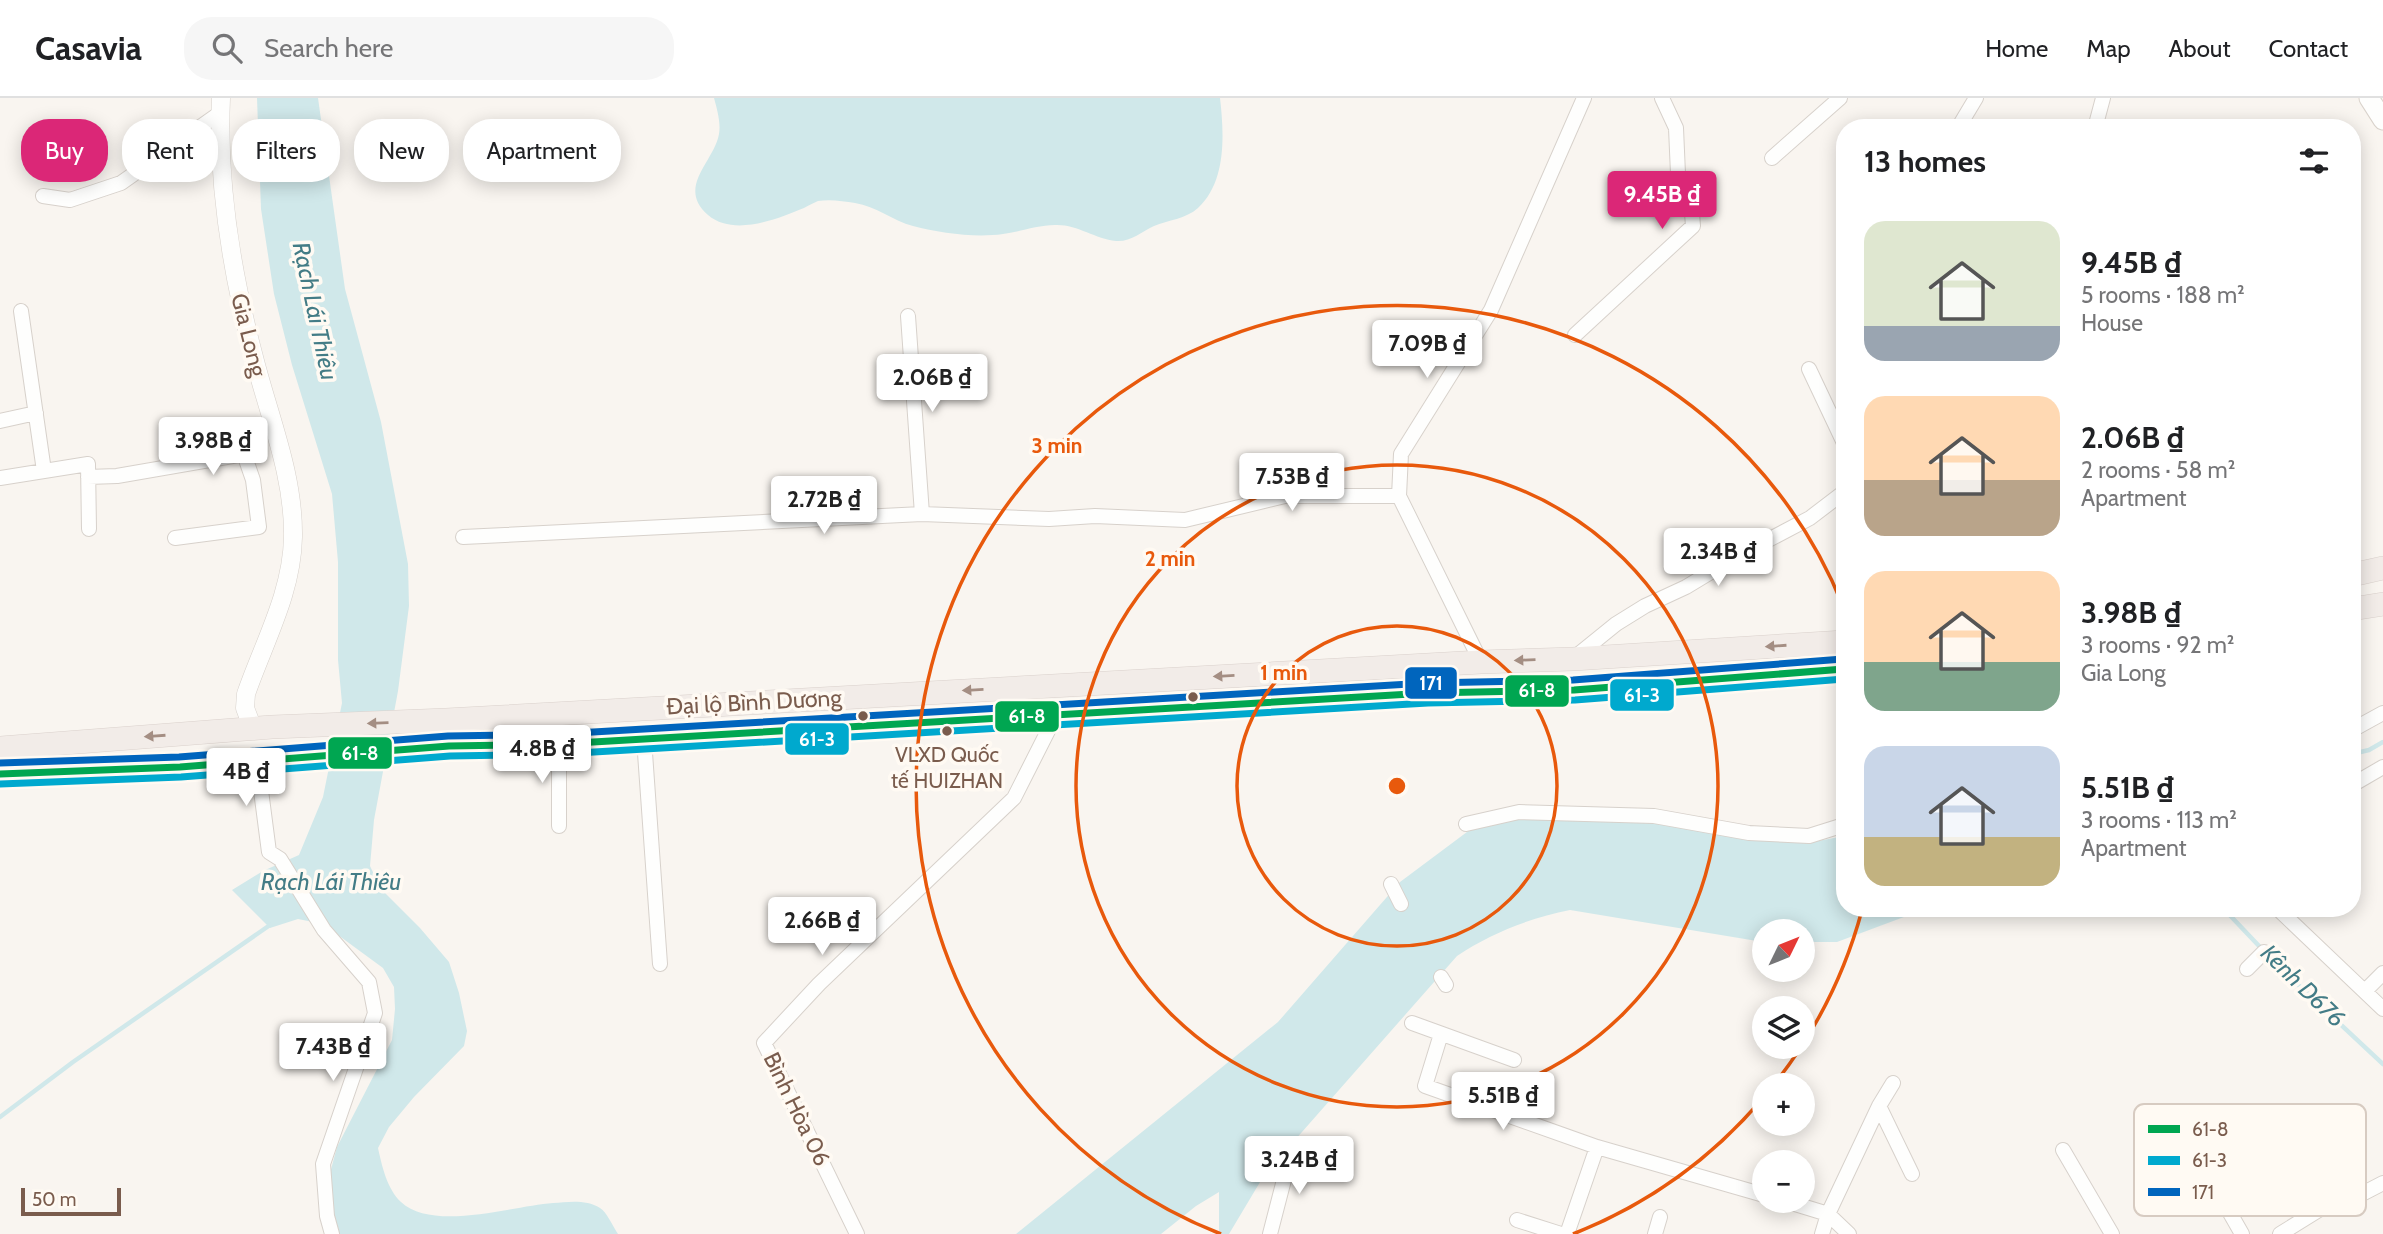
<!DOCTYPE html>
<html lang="en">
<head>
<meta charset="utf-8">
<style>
	body { margin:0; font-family:Cabin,sans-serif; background:#f6f6f6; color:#202124; height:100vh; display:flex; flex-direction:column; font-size:26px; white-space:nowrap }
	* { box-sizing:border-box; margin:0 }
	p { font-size:23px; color:#757577 }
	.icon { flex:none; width:38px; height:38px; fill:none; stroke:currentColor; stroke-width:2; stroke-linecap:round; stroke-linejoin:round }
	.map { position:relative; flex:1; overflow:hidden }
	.sheet { position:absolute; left:1836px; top:21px; width:525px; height:798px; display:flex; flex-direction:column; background:#fff; border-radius:28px; box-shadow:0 4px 18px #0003 }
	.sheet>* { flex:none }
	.banner { position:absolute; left:21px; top:21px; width:665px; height:63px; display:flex; gap:14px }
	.needle { width:46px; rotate:47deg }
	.controls { position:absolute; left:1752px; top:821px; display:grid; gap:14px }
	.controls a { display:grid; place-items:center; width:63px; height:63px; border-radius:50%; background:#fff; box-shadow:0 4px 18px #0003; font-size:35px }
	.scale { position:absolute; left:21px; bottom:18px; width:100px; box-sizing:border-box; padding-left:7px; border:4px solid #7a5c4d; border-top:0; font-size:19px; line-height:24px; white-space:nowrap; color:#7a5c4d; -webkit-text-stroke:5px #fffaf3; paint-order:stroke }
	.price { position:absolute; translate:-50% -60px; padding:0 16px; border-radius:7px; background:#fff; color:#222; font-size:23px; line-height:46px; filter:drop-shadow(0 2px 4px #0008) }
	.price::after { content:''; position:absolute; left:50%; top:42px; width:21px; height:16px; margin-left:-10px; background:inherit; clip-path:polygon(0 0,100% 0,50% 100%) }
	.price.active { background:#db2777; color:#fff }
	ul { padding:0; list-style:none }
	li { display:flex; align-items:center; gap:21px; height:175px; padding:0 28px }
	li span { display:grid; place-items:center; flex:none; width:196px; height:140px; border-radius:21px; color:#555 }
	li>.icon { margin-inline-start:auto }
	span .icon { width:84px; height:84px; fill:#fffc; stroke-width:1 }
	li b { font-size:30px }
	h2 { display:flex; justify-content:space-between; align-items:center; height:84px; padding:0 28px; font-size:30px }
	.tag { padding:0 24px; border-radius:28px; background:#fff; box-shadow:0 4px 18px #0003; font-size:24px; line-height:63px }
	.tag.active { background:#db2777; color:#fff }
	header { display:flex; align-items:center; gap:42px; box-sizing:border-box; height:98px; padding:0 35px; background:#fff; border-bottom:2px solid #e0e0e0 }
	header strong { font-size:33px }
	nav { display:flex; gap:38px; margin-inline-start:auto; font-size:24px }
	.search { width:490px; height:63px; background:#f6f6f6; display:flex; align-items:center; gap:18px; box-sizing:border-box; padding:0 24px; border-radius:28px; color:#757577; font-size:26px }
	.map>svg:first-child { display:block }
	.water { fill:#d0e8ea }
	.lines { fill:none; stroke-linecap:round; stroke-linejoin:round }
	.stream { stroke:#d0e8ea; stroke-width:4.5 }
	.minor-casing { stroke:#d7d1cb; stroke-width:16 }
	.tertiary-casing { stroke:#d7d1cb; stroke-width:19 }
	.secondary-casing { stroke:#d9d2cb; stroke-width:21 }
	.trunk-casing { stroke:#dad1cc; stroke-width:24 }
	.minor { stroke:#fefefd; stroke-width:14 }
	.tertiary { stroke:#fefefd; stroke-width:18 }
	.secondary { stroke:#fefefd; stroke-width:19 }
	.trunk { stroke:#f2ece8; stroke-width:23 }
	.bus-1-casing { stroke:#fffaf3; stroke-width:12 }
	.bus-2-casing { stroke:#fffaf3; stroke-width:12 }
	.bus-3-casing { stroke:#fffaf3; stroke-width:12 }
	.bus-1 { stroke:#00a651; stroke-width:7 }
	.bus-2 { stroke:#00a9ce; stroke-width:7 }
	.bus-3 { stroke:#0065bd; stroke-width:7 }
	.oneway { fill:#a48e83 }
	.ring { fill:none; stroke:#e8590c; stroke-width:3.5 }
	.bus-dot { fill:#7a5c4d; stroke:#fffaf3; stroke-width:2.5 }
	.labels { text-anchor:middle; stroke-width:7; stroke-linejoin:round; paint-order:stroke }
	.bus-label { font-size:21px; fill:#7a5c4d; stroke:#fffaf3 }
	.street-label { font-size:23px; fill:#7a5c4d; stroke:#fffaf3 }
	.water-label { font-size:24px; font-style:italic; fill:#437c86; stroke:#fffaf3 }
	.key { fill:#fffaf3; stroke:#d7cbc1; stroke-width:2 }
	.key-label { font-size:19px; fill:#7a5c4d }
	.centre { fill:#e8590c; stroke:#fffaf3; stroke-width:3.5 }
	.ring-label { font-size:21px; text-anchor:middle; font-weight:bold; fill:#e8590c; stroke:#fffaf3; stroke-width:7; stroke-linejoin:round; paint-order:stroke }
	.line-badge { stroke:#fffaf3; stroke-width:2.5 }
	.badge-label { font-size:19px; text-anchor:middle; font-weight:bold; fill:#fff }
</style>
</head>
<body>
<header>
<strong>Casavia</strong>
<div class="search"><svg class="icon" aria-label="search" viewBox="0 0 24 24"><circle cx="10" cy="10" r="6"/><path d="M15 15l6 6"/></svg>Search here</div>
<nav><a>Home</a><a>Map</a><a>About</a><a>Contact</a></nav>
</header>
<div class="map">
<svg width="2383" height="1136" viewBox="0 0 2383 1136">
	<rect width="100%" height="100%" fill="#f9f5f0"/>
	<path class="water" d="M 257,0 L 318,0 L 345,191 L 381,324 L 408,466 L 409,508 L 398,593 L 374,722 L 370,768 L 381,791 L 420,830 L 449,864 L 459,895 L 467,933 L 464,948 L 414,999 L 389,1029 L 378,1050 C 382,1068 387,1091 401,1104 C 433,1134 512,1108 553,1105 C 568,1104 586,1101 600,1110 C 607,1114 613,1129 618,1136 L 335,1136 L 326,1090 L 337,1049 L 392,942 L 395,911 L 394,889 L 383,870 L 323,826 L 298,821 L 270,830 L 232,792 L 263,773 L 299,757 L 323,699 L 342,605 L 338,562 L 338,464 L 332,396 L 292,267 L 274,196 L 261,111 Z
		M 714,0 L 1220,0 C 1224,35 1227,83 1198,110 C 1186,121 1168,122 1154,128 C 1141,134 1131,144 1116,143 C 1095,141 1077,126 1055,127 C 1037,127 1020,134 1003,136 C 975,140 940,135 913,128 C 893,123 876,108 855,105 C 843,103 830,101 818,103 C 813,105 808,108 804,110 C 777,121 734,139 708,117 C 676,89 714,64 719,36 C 721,25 717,11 714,0 Z
		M 1519,720 L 1657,723 L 1750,742 L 1813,744 L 1844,738 L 1844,810 L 1928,810 L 1837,844 L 1803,844 L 1802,833 L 1764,833 L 1764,843 L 1757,843 L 1570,812 C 1530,820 1491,835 1457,858 L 1287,1051 L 1275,1059 L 1229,1136 L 1219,1136 L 1219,1094 L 1196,1108 L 1161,1136 L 1016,1136 L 1278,924 L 1400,784 L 1471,731 Z"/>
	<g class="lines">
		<path class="stream" d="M 2352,656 L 2369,652 L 2383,644
			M 2223,810 L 2278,868 L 2383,966
			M 0,1019 L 73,964 L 270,827"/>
		<g class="minor-casing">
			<path id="minor" d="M 1958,30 L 1976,0
				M 2095,30 L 2103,0
				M 1772,60 L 1840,0
				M 43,98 L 70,102 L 121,85 L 220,15
				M 21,213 L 44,373
				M 908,218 L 922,416
				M 1575,237 L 1693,128 L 1692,115 L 1678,76 L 1676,30 L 1662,0
				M 1809,271 L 1844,345
				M 0,323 L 36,315
				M 88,379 L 117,378 L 244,356 L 253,382 L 259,429 L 175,440
				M 0,380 L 88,366 L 89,431
				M 463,439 L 922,416 L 1049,421 L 1095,418 L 1185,422 L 1285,398 L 1399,398
				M 1574,560 L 1616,526 L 1645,508 L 1686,489 L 1734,460 L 1810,420 L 1844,394
				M 1481,564 L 1399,398 L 1401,356 L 1491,212 L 1584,0
				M 2352,632 L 2383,615
				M 644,641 L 660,866
				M 559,646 L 559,728
				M 257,662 L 269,754 L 280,761 L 324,832 L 369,884 L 375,915 L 323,1066 L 327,1118 L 332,1136
				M 2352,687 L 2383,669
				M 1466,726 L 1519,714 L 1654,718 L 1749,735 L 1809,738 L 1844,727
				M 1391,786 L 1401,806
				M 2277,810 L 2383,911
				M 2247,871 L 2264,854
				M 1441,879 L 1446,887
				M 2365,893 L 2383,875
				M 1412,925 L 1514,962
				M 1441,936 L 1425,988 L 1597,1049 L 1764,1097
				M 1879,1008 L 1912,1076
				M 2278,1016 L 2333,1111 L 2383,1085
				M 2190,1045 L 2242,1136
				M 2063,1052 L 2112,1136
				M 2147,1088 L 2198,1058
				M 1782,1102 L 1828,1116 L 1849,1136
				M 1517,1122 L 1561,1136
				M 857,1136 L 764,945 L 819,886 L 1014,700 L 1056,617
				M 1270,1136 L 1292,1051
				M 1567,1136 L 1597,1049
				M 1655,1136 L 1660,1119
				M 1822,1136 L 1828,1116 L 1879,1008 L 1893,985
				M 2280,1136 L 2330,1105"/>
		</g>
		<g class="tertiary-casing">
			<path id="tertiary" d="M 221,0 C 217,89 232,177 255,263 C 270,321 294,378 293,439 C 292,495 264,544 246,596 L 245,610 L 253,631"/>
		</g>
		<g class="secondary-casing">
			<path id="secondary" d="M 2369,0 L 2383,22"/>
		</g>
		<g class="trunk-casing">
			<path id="trunk" d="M 2352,477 L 2383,470
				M 2352,511 L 2383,506
				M 0,650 L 272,629 L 446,622 L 1481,564 L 1573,561 L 1844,544
				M 0,676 L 180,669 L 449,648 L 559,646 L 1428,595 L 1574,592 L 1844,571"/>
		</g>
		<use href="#minor" class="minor"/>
		<use href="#tertiary" class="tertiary"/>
		<use href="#secondary" class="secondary"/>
		<use href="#trunk" class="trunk"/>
		<g class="bus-1-casing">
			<path id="bus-1" d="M 0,676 L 180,669 L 449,648 L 559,646 L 1428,595 L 1574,592 L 1844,571"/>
		</g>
		<g class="bus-2-casing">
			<path id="bus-2" d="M 0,686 L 181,679 L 450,658 L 560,656 L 1428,605 L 1575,602 L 1844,581"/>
		</g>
		<g class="bus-3-casing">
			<path id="bus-3" d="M 0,665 L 179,659 L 448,638 L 559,636 L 1427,585 L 1573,582 L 1843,561"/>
		</g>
		<use href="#bus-1" class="bus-1"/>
		<use href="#bus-2" class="bus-2"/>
		<use href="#bus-3" class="bus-3"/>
	</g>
	<defs><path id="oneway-solid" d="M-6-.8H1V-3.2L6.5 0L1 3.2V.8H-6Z" transform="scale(1.75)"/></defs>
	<g class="oneway">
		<use href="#oneway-solid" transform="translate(1776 548) rotate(176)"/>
		<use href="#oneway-solid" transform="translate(1525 562) rotate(178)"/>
		<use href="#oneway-solid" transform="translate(1224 578) rotate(177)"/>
		<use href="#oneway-solid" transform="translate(973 592) rotate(177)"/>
		<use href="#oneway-solid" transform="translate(378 625) rotate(178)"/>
		<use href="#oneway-solid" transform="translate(155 638) rotate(176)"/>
	</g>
	<g class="ring">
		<circle cx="1397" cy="688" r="160"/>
		<circle cx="1397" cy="688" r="321"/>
		<path d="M1862 812A481 481 0 0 1 1776 984M1763 1000A481 481 0 0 1 1573 1136M1221 1136A481 481 0 1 1 1843 508"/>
	</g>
	<g class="bus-dot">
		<circle cx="1193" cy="599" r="6"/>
		<circle cx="863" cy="618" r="6"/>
		<circle cx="947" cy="633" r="6"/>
	</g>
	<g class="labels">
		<g class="bus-label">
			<text x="947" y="664">VLXD Quốc<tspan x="947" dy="26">tế HUIZHAN</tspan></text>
		</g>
		<g class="street-label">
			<text transform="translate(249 237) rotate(76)" y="8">Gia Long</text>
			<text transform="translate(754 604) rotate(-3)" y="8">Đại lộ Bình Dương</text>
			<text transform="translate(797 1011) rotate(64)" y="8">Bình Hòa 06</text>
		</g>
		<g class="water-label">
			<text transform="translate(315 213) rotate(78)" y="8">Rạch Lái Thiêu</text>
			<text x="331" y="792">Rạch Lái Thiêu</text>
			<text transform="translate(2303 888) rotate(44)" y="8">Kênh D676</text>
		</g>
	</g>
	<rect x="2134" y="1006" width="232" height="112" rx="10" class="key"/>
	<rect x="2148" y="1027" width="32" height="8" fill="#00a651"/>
	<rect x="2148" y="1058" width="32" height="9" fill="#00a9ce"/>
	<rect x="2148" y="1090" width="32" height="8" fill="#0065bd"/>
	<g class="key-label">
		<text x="2192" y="1038">61-8</text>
		<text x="2192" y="1069">61-3</text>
		<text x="2192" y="1101">171</text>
	</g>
	<circle cx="1397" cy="688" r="10" class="centre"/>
	<g class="ring-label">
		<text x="1057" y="355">3 min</text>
		<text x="1170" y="468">2 min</text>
		<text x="1284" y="582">1 min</text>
	</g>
	<g class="line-badge">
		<rect x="1404" y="568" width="54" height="34" rx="7" fill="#0065bd"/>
		<rect x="1504" y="576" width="66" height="34" rx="7" fill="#00a651"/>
		<rect x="1609" y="580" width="66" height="34" rx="7" fill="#00a9ce"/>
		<rect x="994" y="602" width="66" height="33" rx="7" fill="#00a651"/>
		<rect x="784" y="624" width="66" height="34" rx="7" fill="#00a9ce"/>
		<rect x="327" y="638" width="66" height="34" rx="7" fill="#00a651"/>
	</g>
	<g class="badge-label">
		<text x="1431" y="592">171</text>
		<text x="1537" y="599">61-8</text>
		<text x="1642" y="604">61-3</text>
		<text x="1027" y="625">61-8</text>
		<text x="817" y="648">61-3</text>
		<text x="360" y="662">61-8</text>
	</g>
</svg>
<div class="controls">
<a><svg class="needle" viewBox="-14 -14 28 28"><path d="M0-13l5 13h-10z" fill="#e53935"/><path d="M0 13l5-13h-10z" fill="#757577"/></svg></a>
<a><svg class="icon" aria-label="layers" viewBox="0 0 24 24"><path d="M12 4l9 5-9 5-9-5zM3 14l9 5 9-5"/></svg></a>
<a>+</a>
<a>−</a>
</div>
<div class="scale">50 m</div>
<b class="price active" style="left:1662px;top:133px">9.45B ₫</b>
<b class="price" style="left:1427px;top:282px">7.09B ₫</b>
<b class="price" style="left:932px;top:316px">2.06B ₫</b>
<b class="price" style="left:213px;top:379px">3.98B ₫</b>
<b class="price" style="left:1292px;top:415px">7.53B ₫</b>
<b class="price" style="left:824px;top:438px">2.72B ₫</b>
<b class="price" style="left:1718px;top:490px">2.34B ₫</b>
<b class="price" style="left:542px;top:687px">4.8B ₫</b>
<b class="price" style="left:246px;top:710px">4B ₫</b>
<b class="price" style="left:822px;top:859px">2.66B ₫</b>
<b class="price" style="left:333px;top:985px">7.43B ₫</b>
<b class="price" style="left:1503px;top:1034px">5.51B ₫</b>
<b class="price" style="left:1299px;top:1098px">3.24B ₫</b>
<div class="banner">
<a class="tag active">Buy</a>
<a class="tag">Rent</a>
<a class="tag">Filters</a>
<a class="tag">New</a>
<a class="tag">Apartment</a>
</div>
<section class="sheet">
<h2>13 homes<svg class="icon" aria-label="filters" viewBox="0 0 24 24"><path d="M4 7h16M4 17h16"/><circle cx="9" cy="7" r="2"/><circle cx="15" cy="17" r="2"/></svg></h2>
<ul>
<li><span style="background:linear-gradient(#dfe7d0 75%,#9aa5b1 0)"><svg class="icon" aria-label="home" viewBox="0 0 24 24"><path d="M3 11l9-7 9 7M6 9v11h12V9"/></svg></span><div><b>9.45B ₫</b><p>5 rooms · 188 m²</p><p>House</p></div></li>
<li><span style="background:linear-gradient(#ffd9b3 60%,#b9a48a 0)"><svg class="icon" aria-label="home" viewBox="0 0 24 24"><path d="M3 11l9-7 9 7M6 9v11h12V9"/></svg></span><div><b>2.06B ₫</b><p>2 rooms · 58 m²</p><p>Apartment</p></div></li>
<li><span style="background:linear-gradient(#ffd9b3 65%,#7fa58c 0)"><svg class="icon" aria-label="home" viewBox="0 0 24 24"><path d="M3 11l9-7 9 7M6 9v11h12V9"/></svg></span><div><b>3.98B ₫</b><p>3 rooms · 92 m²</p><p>Gia Long</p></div></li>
<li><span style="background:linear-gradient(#c9d6e8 65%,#c2b280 0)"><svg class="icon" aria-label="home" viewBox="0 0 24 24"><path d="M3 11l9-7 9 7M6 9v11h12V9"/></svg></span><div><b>5.51B ₫</b><p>3 rooms · 113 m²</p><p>Apartment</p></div></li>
</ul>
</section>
</div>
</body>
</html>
